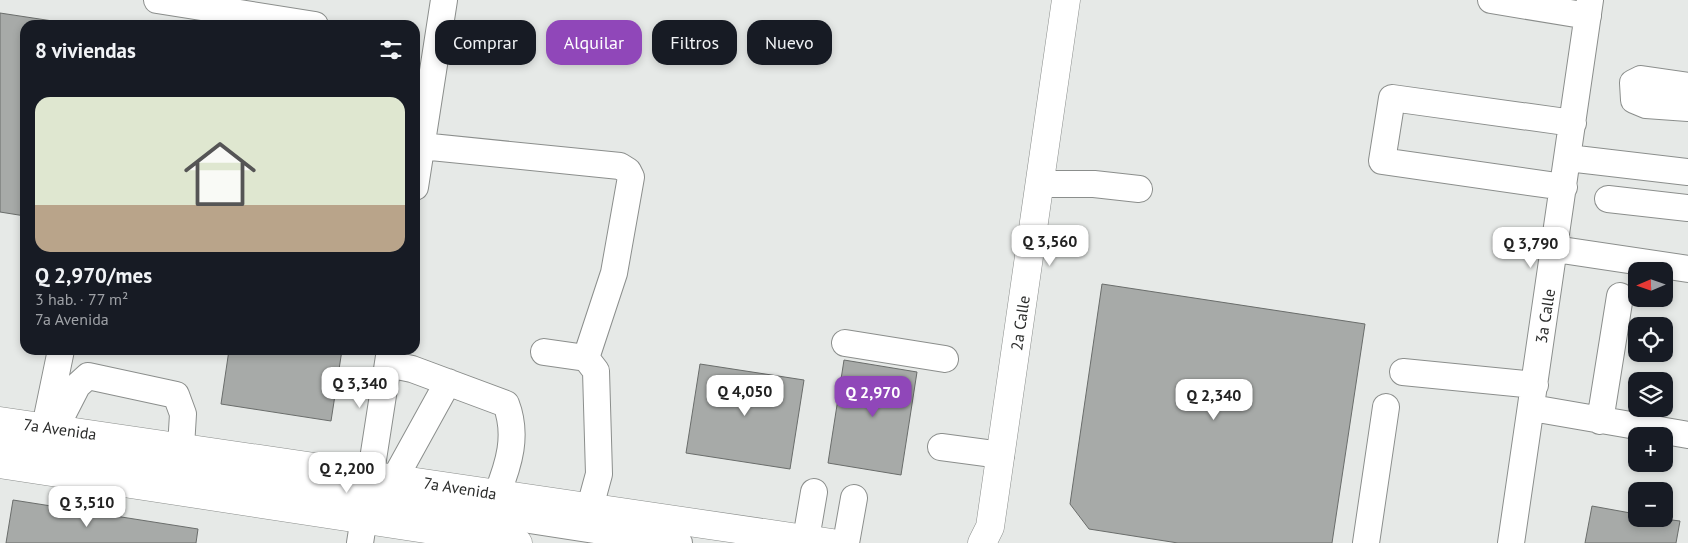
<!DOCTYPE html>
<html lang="es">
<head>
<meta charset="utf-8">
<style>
	body { margin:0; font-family:"PT Sans",sans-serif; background:#242831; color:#f1f3f6; height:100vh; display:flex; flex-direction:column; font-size:19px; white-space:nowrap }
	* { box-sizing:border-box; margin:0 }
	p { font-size:16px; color:#9ea1a6 }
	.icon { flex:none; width:28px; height:28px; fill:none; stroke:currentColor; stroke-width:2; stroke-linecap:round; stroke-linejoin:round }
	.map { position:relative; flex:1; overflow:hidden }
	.details { position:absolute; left:20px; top:20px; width:400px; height:335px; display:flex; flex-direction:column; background:#171b24; border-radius:15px; box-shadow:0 2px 8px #0003 }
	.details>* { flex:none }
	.hud { position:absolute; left:435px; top:20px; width:475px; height:45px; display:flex; gap:10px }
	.needle { width:32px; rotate:268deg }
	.controls { position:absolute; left:1628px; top:262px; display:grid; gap:10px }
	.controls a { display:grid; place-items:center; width:45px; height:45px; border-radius:10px; background:#171b24; box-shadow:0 2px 8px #0003; font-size:25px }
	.price { position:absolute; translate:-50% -42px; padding:0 11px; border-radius:10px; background:#fff; color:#222; font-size:16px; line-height:32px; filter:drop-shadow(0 1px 2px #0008) }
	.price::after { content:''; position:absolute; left:50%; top:30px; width:15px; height:11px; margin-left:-8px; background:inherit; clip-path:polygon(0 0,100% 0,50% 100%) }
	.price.selected { background:#9047b9; color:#fff }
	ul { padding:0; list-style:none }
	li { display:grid; align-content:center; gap:10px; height:265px; padding:0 15px }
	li+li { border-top:1px solid #363941 }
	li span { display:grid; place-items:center; height:155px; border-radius:15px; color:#555 }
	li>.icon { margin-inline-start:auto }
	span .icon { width:90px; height:90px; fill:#fffc; stroke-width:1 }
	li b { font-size:21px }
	h2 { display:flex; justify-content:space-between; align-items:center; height:60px; padding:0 15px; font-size:21px }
	.tag { padding:0 18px; border-radius:15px; background:#171b24; box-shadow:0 2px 8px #0003; font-size:18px; line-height:45px }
	.tag.selected { background:#9047b9; color:#fff }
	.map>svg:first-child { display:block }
	.building { fill:#a7aaa8; stroke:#6a6d6b }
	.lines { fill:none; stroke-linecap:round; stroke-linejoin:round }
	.minor-casing { stroke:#8b8e8c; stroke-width:28 }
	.major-casing { stroke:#8b8e8c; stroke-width:29 }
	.minor { stroke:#fff; stroke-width:26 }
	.major { stroke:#fff; stroke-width:28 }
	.labels { text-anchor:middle; stroke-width:4.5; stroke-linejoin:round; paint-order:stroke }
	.street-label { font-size:16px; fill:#2b2c2b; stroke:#fff }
</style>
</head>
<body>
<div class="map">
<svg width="1688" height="543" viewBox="0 0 1688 543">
	<rect width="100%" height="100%" fill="#e6e9e7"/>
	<path class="building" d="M 0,13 L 79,25 L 25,25 L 25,216 L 0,212 Z
		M 1102,284 L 1365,324 L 1332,543 L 1178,543 L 1089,529 L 1070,504 Z
		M 229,350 L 342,350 L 331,421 L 221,404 Z
		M 844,360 L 917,372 L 901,475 L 828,463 Z
		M 700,364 L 804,380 L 790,469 L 686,453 Z
		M 13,500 L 198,529 L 196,543 L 6,543 Z
		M 1592,506 L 1636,514 L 1636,519 L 1664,519 L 1680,521 L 1676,543 L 1585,543 Z"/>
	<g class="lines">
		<g class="minor-casing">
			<path id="minor" d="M 157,0 L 315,25
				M 1491,0 L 1588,16
				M 1688,86 L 1641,79 L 1633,83 L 1634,100 L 1646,105 L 1688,108
				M 421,146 L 620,166 L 628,171 L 631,177 L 614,273 L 586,358
				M 1568,158 L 1688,172
				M 1040,184 L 1094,184 L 1139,189
				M 415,187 L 444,0
				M 1564,187 L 1382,161 L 1392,98 L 1573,123
				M 1608,199 L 1688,208
				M 1555,249 L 1688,269
				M 845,343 L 945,359
				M 544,352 L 586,358 L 596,371 L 599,474 L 590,507
				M 388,364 L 412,369 L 506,404 C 518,435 509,464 497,494
				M 1403,372 L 1535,385
				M 1532,408 L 1688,435
				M 1600,421 L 1620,296
				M 45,427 L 61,350
				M 55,429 L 77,386 L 88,376 L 176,395 L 183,414 L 181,447
				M 0,438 L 679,543
				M 941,447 L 1001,455
				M 395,478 L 448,382
				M 806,539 L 814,492
				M 360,543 L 390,350
				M 846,543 L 854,498
				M 1366,543 L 1386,407
				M 1511,543 L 1590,0"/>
		</g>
		<g class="major-casing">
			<path id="major" d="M 0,421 L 832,543
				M 0,464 L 518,543
				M 982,543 L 990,527 L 1066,0"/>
		</g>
		<use href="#minor" class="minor"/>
		<use href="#major" class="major"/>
	</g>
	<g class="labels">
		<g class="street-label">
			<text transform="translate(1545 316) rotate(-81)" y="6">3a Calle</text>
			<text transform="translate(1020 323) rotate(-82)" y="6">2a Calle</text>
			<text transform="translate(60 429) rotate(8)" y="6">7a Avenida</text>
			<text transform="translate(460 488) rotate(9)" y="6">7a Avenida</text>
		</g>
	</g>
</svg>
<div class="controls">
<a><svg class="needle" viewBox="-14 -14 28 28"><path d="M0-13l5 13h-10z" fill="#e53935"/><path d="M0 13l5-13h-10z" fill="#9ea1a6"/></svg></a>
<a><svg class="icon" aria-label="locate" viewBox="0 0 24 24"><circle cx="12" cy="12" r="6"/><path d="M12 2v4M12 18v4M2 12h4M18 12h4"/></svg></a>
<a><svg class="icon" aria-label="layers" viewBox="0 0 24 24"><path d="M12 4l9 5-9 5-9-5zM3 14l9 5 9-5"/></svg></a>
<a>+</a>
<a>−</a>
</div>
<b class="price" style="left:1050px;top:267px">Q 3,560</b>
<b class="price" style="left:1531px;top:269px">Q 3,790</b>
<b class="price" style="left:360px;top:409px">Q 3,340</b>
<b class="price" style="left:745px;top:417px">Q 4,050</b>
<b class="price selected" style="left:873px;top:418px">Q 2,970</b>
<b class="price" style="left:1214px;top:421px">Q 2,340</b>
<b class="price" style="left:347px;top:494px">Q 2,200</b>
<b class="price" style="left:87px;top:528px">Q 3,510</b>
<div class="hud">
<a class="tag">Comprar</a>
<a class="tag selected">Alquilar</a>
<a class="tag">Filtros</a>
<a class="tag">Nuevo</a>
</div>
<section class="details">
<h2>8 viviendas<svg class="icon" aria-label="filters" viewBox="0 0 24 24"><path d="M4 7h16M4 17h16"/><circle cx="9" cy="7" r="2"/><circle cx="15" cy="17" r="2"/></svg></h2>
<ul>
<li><span style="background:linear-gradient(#dfe7d0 70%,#b9a48a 0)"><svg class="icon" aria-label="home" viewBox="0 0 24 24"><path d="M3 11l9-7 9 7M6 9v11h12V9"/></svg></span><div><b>Q 2,970/mes</b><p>3 hab. · 77 m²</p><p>7a Avenida</p></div></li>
</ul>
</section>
</div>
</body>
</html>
